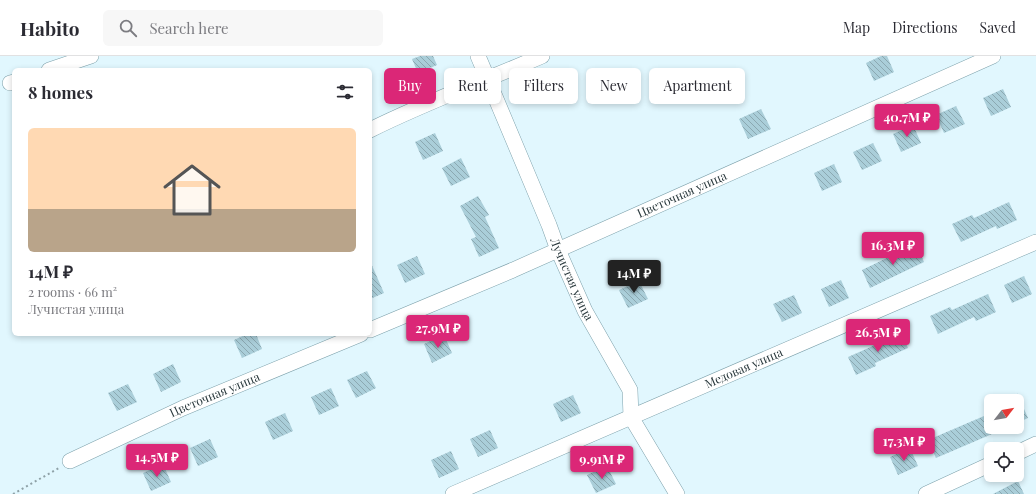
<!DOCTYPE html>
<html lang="en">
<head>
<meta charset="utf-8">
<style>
	body { margin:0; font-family:"Playfair Display",serif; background:#f7f7f7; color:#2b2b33; height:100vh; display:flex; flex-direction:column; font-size:15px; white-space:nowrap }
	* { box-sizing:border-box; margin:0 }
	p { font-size:13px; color:#7c7c81 }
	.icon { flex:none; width:22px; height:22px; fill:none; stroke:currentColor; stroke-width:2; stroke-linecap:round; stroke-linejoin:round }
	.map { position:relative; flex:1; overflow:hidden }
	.drawer { position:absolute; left:12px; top:12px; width:360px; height:268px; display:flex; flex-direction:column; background:#fff; border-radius:6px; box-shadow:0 2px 6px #0003 }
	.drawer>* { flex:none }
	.hud { position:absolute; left:384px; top:12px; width:380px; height:36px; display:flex; gap:8px }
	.needle { width:26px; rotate:59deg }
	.tools { position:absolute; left:984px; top:338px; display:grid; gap:8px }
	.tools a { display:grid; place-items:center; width:40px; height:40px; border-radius:6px; background:#fff; box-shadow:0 2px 6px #0003; font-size:20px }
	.price { position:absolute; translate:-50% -34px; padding:0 9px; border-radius:4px; background:#db2777; color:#fff; font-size:13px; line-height:26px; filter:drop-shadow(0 1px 2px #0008) }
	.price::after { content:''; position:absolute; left:50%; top:24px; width:12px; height:9px; margin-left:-6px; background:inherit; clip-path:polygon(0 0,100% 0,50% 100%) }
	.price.on { background:#222; color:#fff }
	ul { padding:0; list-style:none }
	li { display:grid; align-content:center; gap:8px; height:212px; padding:0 16px }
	li span { display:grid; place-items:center; height:124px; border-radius:6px; color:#555 }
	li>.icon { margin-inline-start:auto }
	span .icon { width:72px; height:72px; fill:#fffc; stroke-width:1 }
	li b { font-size:17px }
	h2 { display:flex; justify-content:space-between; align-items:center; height:48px; padding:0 16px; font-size:17px }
	.tag { padding:0 14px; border-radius:6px; background:#fff; box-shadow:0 2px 6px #0003; font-size:14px; line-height:36px }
	.tag.on { background:#db2777; color:#fff }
	header { display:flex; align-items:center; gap:24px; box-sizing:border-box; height:56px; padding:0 20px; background:#fff; border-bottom:1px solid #e1e1e2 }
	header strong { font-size:19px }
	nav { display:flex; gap:22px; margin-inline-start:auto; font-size:14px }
	.search { width:280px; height:36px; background:#f7f7f7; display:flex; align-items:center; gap:10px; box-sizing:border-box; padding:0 14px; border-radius:6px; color:#7c7c81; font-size:15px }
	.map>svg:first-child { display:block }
	.building { fill:url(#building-back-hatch) }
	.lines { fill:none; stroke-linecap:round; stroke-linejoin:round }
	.minor-casing { stroke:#7da1ab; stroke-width:16 }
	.path { stroke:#8ea1a7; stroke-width:2; stroke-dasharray:2 3; stroke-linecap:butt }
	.minor { stroke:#fff; stroke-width:15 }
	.labels { text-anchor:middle; stroke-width:3; stroke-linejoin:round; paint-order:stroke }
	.street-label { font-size:12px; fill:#2a393d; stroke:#fff }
</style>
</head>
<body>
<header>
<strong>Habito</strong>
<div class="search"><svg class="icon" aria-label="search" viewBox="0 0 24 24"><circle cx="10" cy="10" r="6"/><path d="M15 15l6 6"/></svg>Search here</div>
<nav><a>Map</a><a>Directions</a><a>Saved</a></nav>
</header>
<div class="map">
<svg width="1036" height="438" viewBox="0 0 1036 438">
	<defs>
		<pattern id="building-back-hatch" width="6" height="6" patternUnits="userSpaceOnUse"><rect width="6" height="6" fill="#aaced9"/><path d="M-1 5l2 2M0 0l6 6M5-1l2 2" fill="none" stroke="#8ba8b1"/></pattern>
	</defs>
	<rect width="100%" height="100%" fill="#e1f7fe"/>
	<path class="building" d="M 420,0 L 433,0 L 437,9 L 418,17 L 412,3 Z
		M 881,0 L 887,0 L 894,16 L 874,25 L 866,7 Z
		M 1003,33 L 1011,51 L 991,60 L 983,42 Z
		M 956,50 L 965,68 L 944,77 L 936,59 Z
		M 761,53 L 771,73 L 748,83 L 739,63 Z
		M 913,69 L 921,87 L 901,96 L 893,78 Z
		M 435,77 L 443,95 L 423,104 L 415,86 Z
		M 873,87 L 882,105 L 862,114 L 853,96 Z
		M 461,102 L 470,121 L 451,130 L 442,112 Z
		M 834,108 L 842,126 L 822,135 L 814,117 Z
		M 478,140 L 489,159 L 485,161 L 499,192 L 479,201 L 471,183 L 476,181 L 460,150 Z
		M 1009,146 L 1017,164 L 997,173 L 996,170 L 961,186 L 952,168 L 972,159 L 974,162 Z
		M 916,188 L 924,206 L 870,232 L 862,214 Z
		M 417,200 L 425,218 L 405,227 L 397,209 Z
		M 370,205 L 384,237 L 370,243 Z
		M 1024,220 L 1032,238 L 1012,247 L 1004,229 Z
		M 841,224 L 849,242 L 829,251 L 821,233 Z
		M 639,225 L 648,243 L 628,252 L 619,234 Z
		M 988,238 L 996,256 L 976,265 L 974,261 L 938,278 L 930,260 L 950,251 L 952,254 Z
		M 794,239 L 802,257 L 782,266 L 773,248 Z
		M 900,274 L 908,292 L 875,307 L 876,310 L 856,319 L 848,301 L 882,286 L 880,283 Z
		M 247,278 L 256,278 L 262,293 L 242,302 L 234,284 Z
		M 444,279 L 452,297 L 432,307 L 424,288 Z
		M 173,308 L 181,326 L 161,336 L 153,318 Z
		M 367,315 L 376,332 L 356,342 L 347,324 Z
		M 128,328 L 137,346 L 117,355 L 108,337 Z
		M 331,332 L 339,350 L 319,359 L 311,341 Z
		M 1017,337 L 1028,362 L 1017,367 Z
		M 573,339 L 581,357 L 561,366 L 553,348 Z
		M 285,357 L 293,375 L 273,384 L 265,366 Z
		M 984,360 L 992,378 L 936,402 L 928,384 Z
		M 490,374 L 498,392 L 478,401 L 470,383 Z
		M 210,383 L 218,401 L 198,410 L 190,392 Z
		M 910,392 L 918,410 L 898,419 L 890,401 Z
		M 451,395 L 459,413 L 439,422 L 431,404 Z
		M 163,408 L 171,426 L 151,435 L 143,417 Z
		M 607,410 L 616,428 L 596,437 L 587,419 Z
		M 1018,425 L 1024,438 L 993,438 Z"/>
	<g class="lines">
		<g class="minor-casing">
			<g id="minor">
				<path id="s1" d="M 478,0 L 549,169 L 558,194 L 585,255 L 630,334 L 631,361 L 677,438"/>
				<path d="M 49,14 L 91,0"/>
				<path d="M 10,27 L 14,26"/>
				<path d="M 370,74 C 426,46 484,25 542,0"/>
				<path id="s2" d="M 370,274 L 513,214 L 993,0"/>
				<path d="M 1017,397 L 1036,388"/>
				<path id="s3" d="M 70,405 L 183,352 L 361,278"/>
				<path id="s4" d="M 453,438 L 1036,186"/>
				<path d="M 926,438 L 991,408"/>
			</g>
		</g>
		<path class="path" d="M 13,438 L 59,412"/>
		<use href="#minor" class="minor"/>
	</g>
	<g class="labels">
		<g class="street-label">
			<text dy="4" stroke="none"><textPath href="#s2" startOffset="340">Цветочная улица</textPath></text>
			<text dy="4" stroke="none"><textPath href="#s1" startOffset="242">Лучистая улица</textPath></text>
			<text dy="4" stroke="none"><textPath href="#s4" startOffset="317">Медовая улица</textPath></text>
			<text dy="4" stroke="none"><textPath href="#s3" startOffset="159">Цветочная улица</textPath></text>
		</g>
	</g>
</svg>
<div class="tools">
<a><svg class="needle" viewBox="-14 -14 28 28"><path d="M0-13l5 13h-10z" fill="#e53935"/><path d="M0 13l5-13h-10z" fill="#7c7c81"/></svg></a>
<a><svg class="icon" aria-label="locate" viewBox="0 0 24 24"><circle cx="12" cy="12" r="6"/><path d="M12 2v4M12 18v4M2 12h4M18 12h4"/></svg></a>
</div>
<b class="price" style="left:907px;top:82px">40.7M ₽</b>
<b class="price" style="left:893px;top:210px">16.3M ₽</b>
<b class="price on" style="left:634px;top:238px">14M ₽</b>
<b class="price" style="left:438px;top:293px">27.9M ₽</b>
<b class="price" style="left:878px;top:297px">26.5M ₽</b>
<b class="price" style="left:904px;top:406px">17.3M ₽</b>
<b class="price" style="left:157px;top:422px">14.5M ₽</b>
<b class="price" style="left:602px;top:424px">9.91M ₽</b>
<div class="hud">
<a class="tag on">Buy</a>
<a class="tag">Rent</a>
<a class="tag">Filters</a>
<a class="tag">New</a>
<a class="tag">Apartment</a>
</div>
<section class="drawer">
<h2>8 homes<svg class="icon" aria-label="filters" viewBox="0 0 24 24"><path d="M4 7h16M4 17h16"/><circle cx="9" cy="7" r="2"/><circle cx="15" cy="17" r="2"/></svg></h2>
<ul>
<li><span style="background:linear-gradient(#ffd9b3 65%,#b9a48a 0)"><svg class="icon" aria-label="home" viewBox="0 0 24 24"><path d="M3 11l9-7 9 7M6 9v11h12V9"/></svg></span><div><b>14M ₽</b><p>2 rooms · 66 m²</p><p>Лучистая улица</p></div></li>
</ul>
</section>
</div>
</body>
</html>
